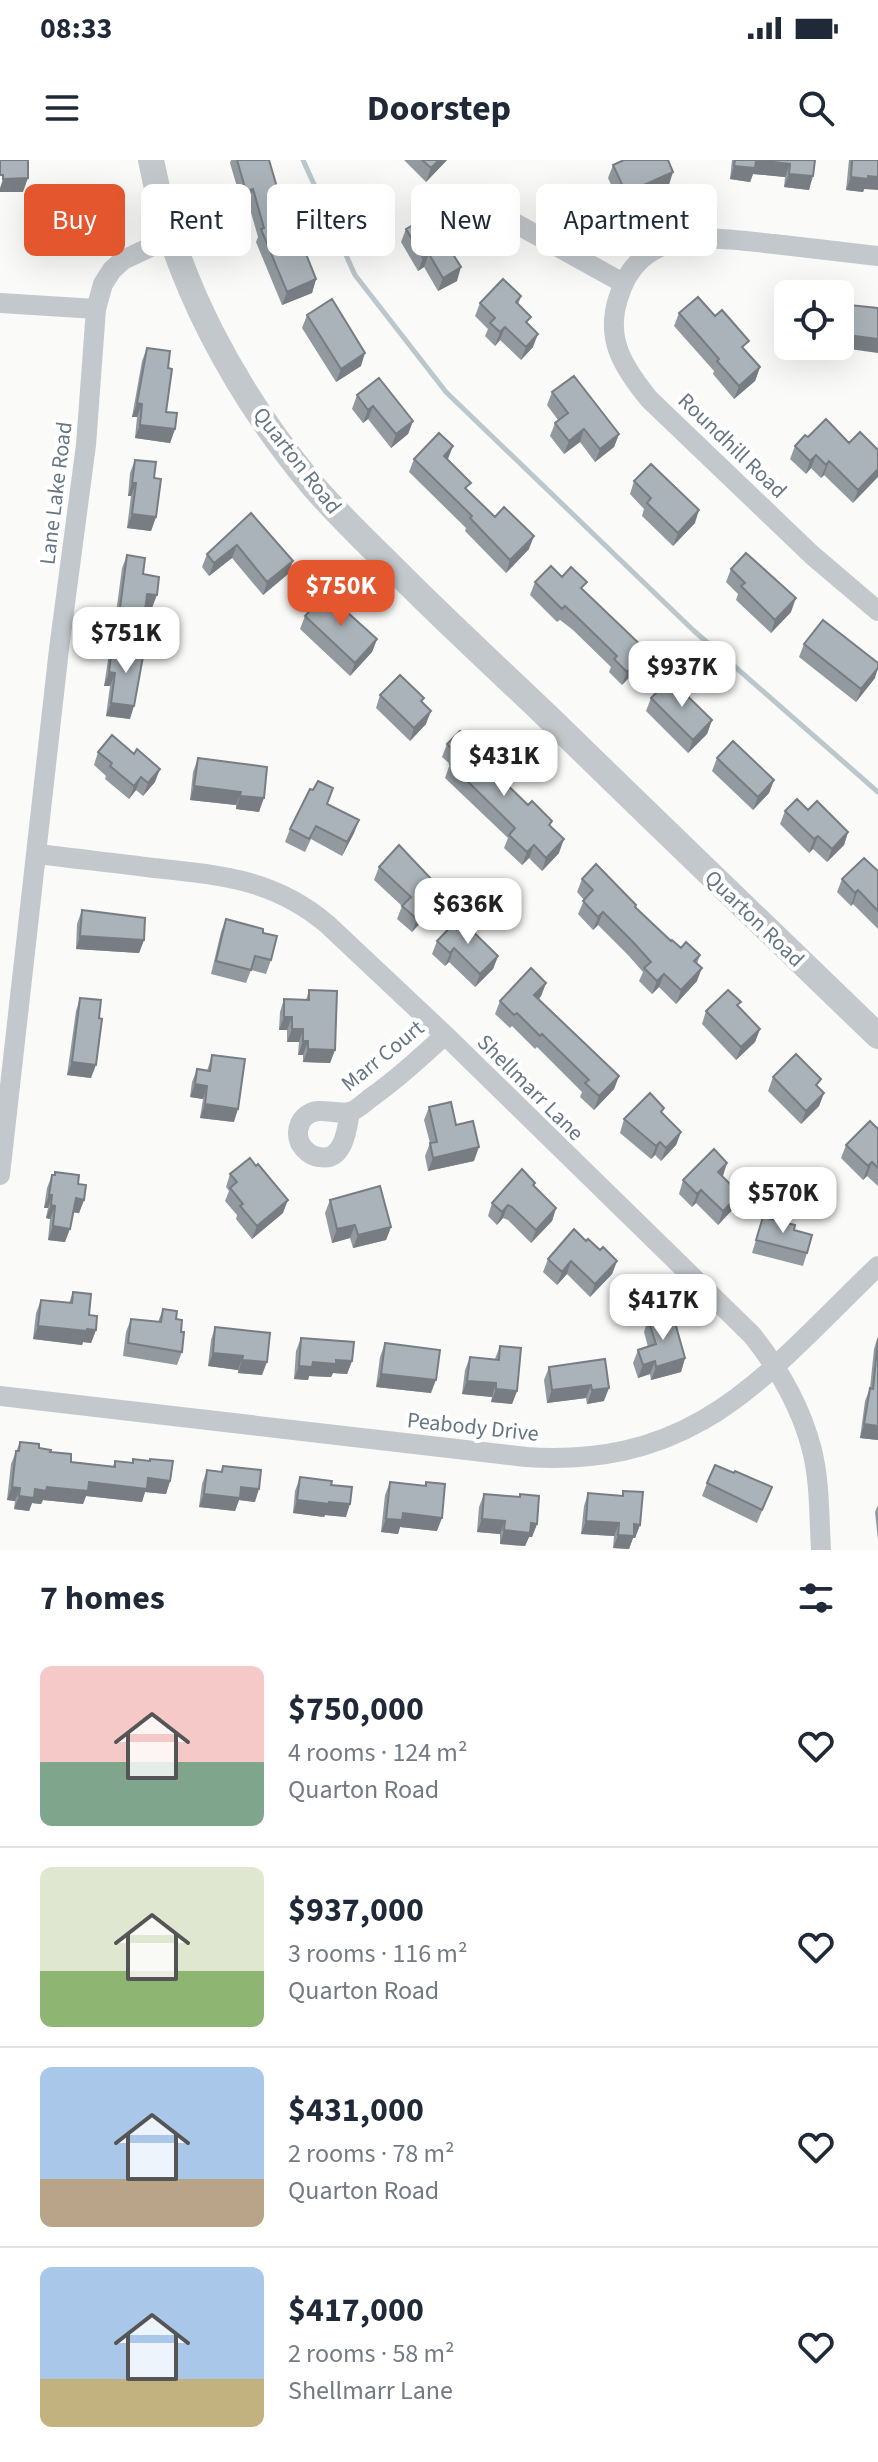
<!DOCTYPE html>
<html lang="en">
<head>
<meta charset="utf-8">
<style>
	body { margin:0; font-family:"Source Sans 3",sans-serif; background:#f2f2f3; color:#1f2937; height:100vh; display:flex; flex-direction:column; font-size:30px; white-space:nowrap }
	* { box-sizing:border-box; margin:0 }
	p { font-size:26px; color:#747a83 }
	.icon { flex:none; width:44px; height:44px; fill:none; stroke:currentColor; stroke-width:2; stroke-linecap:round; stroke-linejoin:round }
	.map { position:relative; height:1390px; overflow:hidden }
	.sheet { display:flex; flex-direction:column; background:#fff; flex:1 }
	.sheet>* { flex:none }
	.top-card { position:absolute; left:24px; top:24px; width:830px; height:72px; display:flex; gap:16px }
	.controls { position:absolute; left:774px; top:120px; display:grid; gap:16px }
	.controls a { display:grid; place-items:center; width:80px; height:80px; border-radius:12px; background:#fff; box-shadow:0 8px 32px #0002; font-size:40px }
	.price { position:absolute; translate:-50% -68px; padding:0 18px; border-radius:16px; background:#fff; color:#222; font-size:26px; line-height:52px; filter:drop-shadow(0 2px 4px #0008) }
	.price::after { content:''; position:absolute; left:50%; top:48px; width:24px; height:18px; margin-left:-12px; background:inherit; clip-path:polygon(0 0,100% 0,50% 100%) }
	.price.on { background:#e4572e; color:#fff }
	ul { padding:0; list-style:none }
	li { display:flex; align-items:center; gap:24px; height:200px; padding:0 40px }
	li+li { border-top:2px solid #e0e1e3 }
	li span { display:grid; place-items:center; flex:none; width:224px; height:160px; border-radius:12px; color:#555 }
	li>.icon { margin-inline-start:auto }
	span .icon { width:96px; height:96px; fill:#fffc; stroke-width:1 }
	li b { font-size:34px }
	h2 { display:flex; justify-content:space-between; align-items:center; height:96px; padding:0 40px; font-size:34px }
	.pill { padding:0 28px; border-radius:12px; background:#fff; box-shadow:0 8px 32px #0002; font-size:28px; line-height:72px }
	.pill.on { background:#e4572e; color:#fff }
	.status { display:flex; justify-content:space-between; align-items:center; height:56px; padding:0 40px; background:#fff; direction:ltr }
	.status svg { height:22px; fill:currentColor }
	header { display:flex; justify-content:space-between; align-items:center; height:104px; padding:0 40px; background:#fff; font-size:36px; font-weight:700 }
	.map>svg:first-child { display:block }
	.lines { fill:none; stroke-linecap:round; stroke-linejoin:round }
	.stream { stroke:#bbc7cb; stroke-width:5 }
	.minor { stroke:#c3c8cc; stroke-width:20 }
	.tertiary { stroke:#c3c8cc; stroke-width:26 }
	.wall { fill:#929a9f }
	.shaded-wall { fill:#777d82 }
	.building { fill:#aab3b9; stroke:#777d82; stroke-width:2 }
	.labels { text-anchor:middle; stroke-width:8; stroke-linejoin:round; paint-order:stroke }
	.street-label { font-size:22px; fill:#657683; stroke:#fff }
</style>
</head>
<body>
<div class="status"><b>08:33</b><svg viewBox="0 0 49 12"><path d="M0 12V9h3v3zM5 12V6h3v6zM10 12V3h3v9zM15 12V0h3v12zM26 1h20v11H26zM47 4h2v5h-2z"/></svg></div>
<header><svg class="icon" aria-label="menu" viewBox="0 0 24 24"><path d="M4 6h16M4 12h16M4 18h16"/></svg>Doorstep<svg class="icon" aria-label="search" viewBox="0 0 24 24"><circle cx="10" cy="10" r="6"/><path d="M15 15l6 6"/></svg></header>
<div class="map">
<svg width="878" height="1390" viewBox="0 0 878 1390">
	<rect width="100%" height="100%" fill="#fafaf8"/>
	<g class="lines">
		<path class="stream" d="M 303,0 L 355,115 L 446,232 L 693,470 L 878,632"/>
		<path class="minor" d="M 504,57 L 623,123
			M 878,96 C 843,92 809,88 774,84 C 714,78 640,63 618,139 C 605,180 624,208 649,239 L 812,395 L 878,451
			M 0,143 L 96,149
			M 38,694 C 77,699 116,703 154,708 C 220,715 274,719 327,764 L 445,875 L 752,1175 C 779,1209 801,1247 812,1290 C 820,1322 819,1357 821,1390
			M 350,952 C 347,969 344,1002 319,997 C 311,996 304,990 300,983 C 296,974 298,961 307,955 C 319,946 335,955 349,952 C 356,951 364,943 369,939 C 396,920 420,898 445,875
			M 0,1015 L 59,489 L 86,285 L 96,149 L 103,124 L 112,110 L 123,100 L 172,77
			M 0,1236 L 526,1297 C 700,1308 764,1215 878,1106"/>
		<path class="tertiary" d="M 151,0 C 174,120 236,234 314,327 C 342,359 373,388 403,418 C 450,465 499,510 547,556 C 657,663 767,769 878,876"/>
	</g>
	<path class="wall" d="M 231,0 L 269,0 L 286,58 L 316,119 L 312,133 L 282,145 L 256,82 L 258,77 L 248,42 L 242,44 L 230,3 Z
		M 404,0 L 447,0 L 426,22 Z
		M 732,0 L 815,0 L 809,30 L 784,27 L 785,17 L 753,14 L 750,22 L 730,19 Z
		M 849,0 L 878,0 L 863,32 L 846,30 Z
		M 613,5 L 669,25 L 621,47 L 608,18 Z
		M 406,69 L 457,121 L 438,131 L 424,107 L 418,111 L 401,82 Z
		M 521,136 L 518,145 L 528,165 L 533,187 L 521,200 L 500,180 L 495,186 L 485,176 L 488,169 L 475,156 L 480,143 Z
		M 679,153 L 745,191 L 760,207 L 755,221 L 734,239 L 713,214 L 714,211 L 674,166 Z
		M 307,155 L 361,206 L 336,222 L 302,168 Z
		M 147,188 L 168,208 L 166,252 L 175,269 L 170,283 L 135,278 L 137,257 L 132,257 L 142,201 Z
		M 552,232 L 619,274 L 614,287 L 595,302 L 580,282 L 564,294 L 550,276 L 555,263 L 558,260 L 547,245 Z
		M 357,235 L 413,261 L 408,274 L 391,288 L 368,259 L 363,263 L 352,249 Z
		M 808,277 L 849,283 L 878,290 L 853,343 L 824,315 L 821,318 L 811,308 L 806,314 L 790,299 L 795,286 Z
		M 414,299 L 448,300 L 468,331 L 529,389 L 506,413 L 465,371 L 466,368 L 409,312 Z
		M 135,300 L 154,318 L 156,357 L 151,371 L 127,368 L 131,336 L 128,336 L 130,313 Z
		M 634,321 L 695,363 L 673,386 L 642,356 L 644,349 L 630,334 Z
		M 251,353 L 288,414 L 263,435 L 232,398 L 209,416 L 202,407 L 207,394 Z
		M 127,395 L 143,414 L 152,448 L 146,447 L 140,464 L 115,461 L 122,408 Z
		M 731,409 L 791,452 L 771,473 L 736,440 L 738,434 L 726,422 Z
		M 562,417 L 584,430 L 642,504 L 622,525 L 609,512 L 611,507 L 573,470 L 560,460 L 557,462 L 530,435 L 535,422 Z
		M 305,456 L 377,479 L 372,492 L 350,516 L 300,469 Z
		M 804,484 L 875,518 L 856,542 L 799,497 Z
		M 112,487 L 130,559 L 106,556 L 110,526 L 104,526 L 108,500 Z
		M 380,535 L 422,543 L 426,564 L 410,581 L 376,548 Z
		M 651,538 L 712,560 L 707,574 L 688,593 L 646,551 Z
		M 447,584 L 503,613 L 501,619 L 528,645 L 552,661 L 550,666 L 559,693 L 542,711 L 529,698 L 522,705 L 504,688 L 508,678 L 445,618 L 450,604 L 442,597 Z
		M 98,592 L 155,622 L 143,636 L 136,630 L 129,639 L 105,619 L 106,616 L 94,605 Z
		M 198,598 L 267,607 L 259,652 L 236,649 L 236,645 L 190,640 L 193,612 Z
		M 717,598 L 774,620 L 769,633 L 753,650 L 712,611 Z
		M 328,644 L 359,660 L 354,673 L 342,696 L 311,679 L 305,692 L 285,682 L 290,669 Z
		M 808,650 L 848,672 L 844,685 L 827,702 L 813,689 L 809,693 L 780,664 L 785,651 Z
		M 379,707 L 430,737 L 426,741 L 425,758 L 412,772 L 397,759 L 402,746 L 374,720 Z
		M 878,711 L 878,769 L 853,744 L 851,746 L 837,732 L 842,719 Z
		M 582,719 L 636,745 L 635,747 L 671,781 L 681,788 L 700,795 L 697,804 L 697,821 L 676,844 L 659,827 L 652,834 L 639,821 L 643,812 L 628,795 L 598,765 L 593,770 L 578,754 L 584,740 L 577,732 Z
		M 82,750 L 144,780 L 139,793 L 76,789 L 77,764 Z
		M 226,759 L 263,773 L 271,800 L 266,814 L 251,810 L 246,823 L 211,814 L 221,772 Z
		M 437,781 L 498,796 L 493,809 L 475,827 L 449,802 L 445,806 L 432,794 Z
		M 546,823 L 541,836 L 539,839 L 619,916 L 614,929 L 594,950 L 580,937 L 582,932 L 537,887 L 535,889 L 512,866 L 510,868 L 495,854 L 500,841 Z
		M 309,830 L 335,890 L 330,903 L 303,902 L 303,895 L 298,895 L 299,882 L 287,882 L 287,870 L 279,870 L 280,852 L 284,839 L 306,840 Z
		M 80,838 L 99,858 L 91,918 L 67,915 L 76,851 Z
		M 739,847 L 760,869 L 755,882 L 736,900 L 702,864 L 706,851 Z
		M 212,895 L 234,962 L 200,958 L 203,939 L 190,937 L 192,922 L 197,909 L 207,911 Z
		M 773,917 L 818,927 L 824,933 L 819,946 L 801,964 L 768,931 Z
		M 429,947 L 456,965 L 474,1001 L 428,1011 L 425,996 L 430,983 L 424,960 Z
		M 662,953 L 681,972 L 676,985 L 661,1001 L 655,995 L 651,999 L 620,973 L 624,959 Z
		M 878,969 L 878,1026 L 867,1016 L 863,1020 L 841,998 L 846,985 Z
		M 230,1014 L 283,1053 L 252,1079 L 236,1059 L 237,1055 L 225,1041 L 229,1031 L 226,1027 Z
		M 52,1015 L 78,1024 L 84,1040 L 79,1053 L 73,1052 L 65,1082 L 48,1080 L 50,1059 L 46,1058 L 48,1048 L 44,1048 L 47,1028 Z
		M 722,1016 L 735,1047 L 718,1065 L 696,1043 L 692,1047 L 679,1034 L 683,1020 Z
		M 534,1026 L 556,1048 L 552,1061 L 531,1083 L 508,1060 L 503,1058 L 497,1065 L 488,1056 L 492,1043 Z
		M 330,1040 L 391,1067 L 386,1080 L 353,1088 L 350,1078 L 332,1083 L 325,1053 Z
		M 763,1057 L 794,1070 L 807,1093 L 803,1106 L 752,1093 Z
		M 586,1081 L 617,1101 L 612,1114 L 590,1137 L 567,1114 L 557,1125 L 543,1112 L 548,1099 Z
		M 73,1132 L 89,1155 L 96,1170 L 91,1183 L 83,1182 L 82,1185 L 33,1179 L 36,1153 L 41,1140 L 69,1143 Z
		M 163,1149 L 176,1159 L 181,1172 L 182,1192 L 177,1205 L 123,1196 L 126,1172 L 131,1159 L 158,1162 Z
		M 648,1159 L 685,1198 L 681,1212 L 651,1220 L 650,1214 L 638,1218 L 633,1203 L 638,1190 L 648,1187 L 644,1172 Z
		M 215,1167 L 262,1215 L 238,1213 L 238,1210 L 208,1206 L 211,1180 Z
		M 878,1176 L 878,1280 L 860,1278 L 865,1241 L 870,1228 L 874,1189 Z
		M 301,1178 L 352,1201 L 347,1214 L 333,1213 L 331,1217 L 309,1216 L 308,1220 L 294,1219 L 296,1191 Z
		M 385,1183 L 431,1233 L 376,1227 L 380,1197 Z
		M 500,1186 L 517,1231 L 512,1244 L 491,1242 L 492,1237 L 462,1234 L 465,1210 L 470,1197 L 495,1199 Z
		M 605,1199 L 604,1241 L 587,1244 L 586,1238 L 547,1243 L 544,1220 L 549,1207 Z
		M 20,1282 L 50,1292 L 71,1302 L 113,1306 L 115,1301 L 132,1303 L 149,1301 L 150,1299 L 170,1321 L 166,1334 L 145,1332 L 142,1342 L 86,1336 L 83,1344 L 43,1340 L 41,1344 L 32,1343 L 29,1351 L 14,1349 L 15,1341 L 7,1340 L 11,1304 Z
		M 223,1306 L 255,1342 L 239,1340 L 235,1351 L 199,1347 L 202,1324 L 207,1310 L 221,1312 Z
		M 734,1313 L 772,1327 L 757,1363 L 702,1336 L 707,1323 Z
		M 300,1317 L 331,1325 L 346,1357 L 325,1355 L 324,1357 L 293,1353 L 295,1331 Z
		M 390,1322 L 425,1326 L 426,1322 L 437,1371 L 400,1367 L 398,1374 L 381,1372 L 385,1335 Z
		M 623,1331 L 640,1365 L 635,1378 L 633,1378 L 629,1389 L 613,1388 L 614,1376 L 581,1374 L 584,1346 L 588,1333 L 622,1336 Z
		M 484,1334 L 519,1337 L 520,1334 L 537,1364 L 532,1377 L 529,1377 L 525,1386 L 500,1384 L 500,1374 L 477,1372 L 479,1347 Z
		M 878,1345 L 878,1380 L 875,1352 Z"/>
	<path class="shaded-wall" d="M 439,0 L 447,0 L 426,22 L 431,8 Z
		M 756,0 L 790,4 L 785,17 L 753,14 L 750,22 L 730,19 L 734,6 Z
		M 673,12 L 669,25 L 621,47 L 626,33 Z
		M 789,14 L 813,16 L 809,30 L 784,27 Z
		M 868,16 L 878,17 L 878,30 L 864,29 L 863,32 L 846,30 L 851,17 Z
		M 28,18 L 23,32 L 0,32 L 0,28 L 3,19 Z
		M 253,29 L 248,42 L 242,44 L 246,31 Z
		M 429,94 L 424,107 L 418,111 L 423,98 Z
		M 461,107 L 457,121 L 438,131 L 443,118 Z
		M 316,119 L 312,133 L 282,145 L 287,132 Z
		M 505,167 L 500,180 L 495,186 L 500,172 Z
		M 538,174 L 533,187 L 521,200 L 526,187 Z
		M 840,174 L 878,179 L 878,193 L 828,186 L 840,186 Z
		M 365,193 L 361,206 L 336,222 L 341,209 Z
		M 760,207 L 755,221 L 734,239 L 739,226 Z
		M 137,243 L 142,244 L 137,257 L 132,257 Z
		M 373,246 L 368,259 L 363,263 L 368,250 Z
		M 413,261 L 408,274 L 391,288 L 396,274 Z
		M 140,265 L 175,269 L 170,283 L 135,278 Z
		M 584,269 L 580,282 L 564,294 L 569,281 Z
		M 619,274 L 614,287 L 595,302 L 600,289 Z
		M 453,286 L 448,299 L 439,309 L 444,296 Z
		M 816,295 L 811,308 L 806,314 L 810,301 Z
		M 829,301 L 824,315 L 821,318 L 826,305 Z
		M 878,309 L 878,317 L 853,343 L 858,330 Z
		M 132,323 L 136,323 L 131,336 L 128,336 Z
		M 699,350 L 695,363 L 673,386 L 678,373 Z
		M 132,354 L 156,357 L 151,371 L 127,368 Z
		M 534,376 L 529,389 L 506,413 L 510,400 Z
		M 237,385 L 232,398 L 209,416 L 214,403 Z
		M 293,401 L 288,414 L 263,435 L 267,422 Z
		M 147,434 L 157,435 L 152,448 L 142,447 Z
		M 796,438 L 791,452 L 771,473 L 775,460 Z
		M 120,448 L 145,451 L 140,464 L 115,461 Z
		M 377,479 L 372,492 L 350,516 L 355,503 Z
		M 647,491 L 642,504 L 622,525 L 627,512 Z
		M 878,508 L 875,518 L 856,542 L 861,529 Z
		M 109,512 L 115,513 L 110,526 L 104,526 Z
		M 111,543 L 134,546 L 130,559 L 106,556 Z
		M 431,551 L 426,564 L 410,581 L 414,568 Z
		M 712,560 L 707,574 L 688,593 L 693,580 Z
		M 160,609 L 155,622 L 143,636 L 148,623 Z
		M 141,617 L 136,630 L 129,639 L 134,626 Z
		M 774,620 L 769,633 L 753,650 L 758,637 Z
		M 194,626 L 241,632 L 236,645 L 190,640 Z
		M 240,636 L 264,638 L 259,652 L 236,649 Z
		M 359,660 L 354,673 L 342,696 L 347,682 Z
		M 848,672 L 844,685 L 827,702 L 832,689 Z
		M 818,676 L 813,689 L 809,693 L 814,679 Z
		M 564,679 L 559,693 L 542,711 L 546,698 Z
		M 534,685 L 529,698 L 522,705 L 527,692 Z
		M 435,723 L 430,737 L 417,751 L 422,738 Z
		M 858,730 L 853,744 L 851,746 L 855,733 Z
		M 430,745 L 425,758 L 412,772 L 417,759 Z
		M 603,752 L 598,765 L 593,770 L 598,757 Z
		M 80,776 L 144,780 L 139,793 L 76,789 Z
		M 454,788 L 449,802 L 445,806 L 450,793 Z
		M 498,796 L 493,809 L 475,827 L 480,814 Z
		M 702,808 L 697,821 L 676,844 L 681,830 Z
		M 664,814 L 659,827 L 652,834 L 657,821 Z
		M 546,823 L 541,836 L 530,848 L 534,835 Z
		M 284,857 L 292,857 L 287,870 L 279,870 Z
		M 292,869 L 303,869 L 299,882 L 287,882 Z
		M 760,869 L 755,882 L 736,900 L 741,887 Z
		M 303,881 L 308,881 L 303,895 L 298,895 Z
		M 308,889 L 335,890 L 330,903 L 303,902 Z
		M 72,902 L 96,905 L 91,918 L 67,915 Z
		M 619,916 L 614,929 L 594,950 L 599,936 Z
		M 195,924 L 207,926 L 203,939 L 190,937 Z
		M 824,933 L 819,946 L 801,964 L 806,951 Z
		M 205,944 L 238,949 L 234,962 L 200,958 Z
		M 681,972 L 676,985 L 661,1001 L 666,988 Z
		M 660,982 L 655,995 L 651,999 L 656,986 Z
		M 479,987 L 474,1001 L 428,1011 L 433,998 Z
		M 872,1002 L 867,1016 L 863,1020 L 868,1006 Z
		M 727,1003 L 723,1016 L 713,1026 L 718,1012 Z
		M 701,1030 L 696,1043 L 692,1047 L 697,1034 Z
		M 740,1034 L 735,1047 L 718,1065 L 723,1051 Z
		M 49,1035 L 52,1035 L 48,1048 L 44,1048 Z
		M 76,1038 L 84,1040 L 79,1053 L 71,1052 Z
		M 288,1040 L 283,1053 L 252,1079 L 257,1066 Z
		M 51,1045 L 55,1046 L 50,1059 L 46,1058 Z
		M 508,1045 L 503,1058 L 497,1065 L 502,1052 Z
		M 556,1048 L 552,1061 L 531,1083 L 536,1070 Z
		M 355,1065 L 350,1078 L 332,1083 L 337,1069 Z
		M 53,1066 L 70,1069 L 65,1082 L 48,1080 Z
		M 391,1067 L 386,1080 L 353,1088 L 358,1075 Z
		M 571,1101 L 567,1114 L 557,1125 L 562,1112 Z
		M 617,1101 L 612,1114 L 590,1137 L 595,1124 Z
		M 38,1166 L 87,1169 L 96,1170 L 91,1183 L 83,1182 L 82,1185 L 33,1179 Z
		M 213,1193 L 243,1196 L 238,1210 L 208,1206 Z
		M 685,1198 L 681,1212 L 651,1220 L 656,1207 Z
		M 242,1200 L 267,1202 L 262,1215 L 238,1213 Z
		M 336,1200 L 352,1201 L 347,1214 L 333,1213 L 331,1217 L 309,1216 L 308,1220 L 294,1219 L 299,1206 L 313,1202 Z
		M 655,1201 L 650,1214 L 638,1218 L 643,1205 Z
		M 381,1214 L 436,1220 L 431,1233 L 376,1227 Z
		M 467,1221 L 496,1223 L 492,1237 L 462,1234 Z
		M 591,1225 L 586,1238 L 547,1243 L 552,1230 Z
		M 609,1228 L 604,1241 L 587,1244 L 592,1230 Z
		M 496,1229 L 517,1231 L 512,1244 L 491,1242 Z
		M 864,1264 L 878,1266 L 878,1280 L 860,1278 Z
		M 148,1318 L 170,1321 L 166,1334 L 145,1332 L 142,1342 L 86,1336 L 83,1344 L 43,1340 L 41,1344 L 32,1343 L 29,1351 L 14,1349 L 19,1336 L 35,1329 L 89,1322 Z
		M 12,1327 L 20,1328 L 15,1341 L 7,1340 Z
		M 241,1327 L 259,1329 L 255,1342 L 239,1340 L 235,1351 L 199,1347 L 204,1334 Z
		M 297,1340 L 329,1342 L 350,1344 L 346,1357 L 325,1355 L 324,1357 L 293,1353 Z
		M 403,1353 L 442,1358 L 437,1371 L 400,1367 L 398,1374 L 381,1372 L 386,1359 Z
		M 482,1359 L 505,1361 L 500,1374 L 477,1372 Z
		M 586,1361 L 619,1363 L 614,1376 L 581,1374 Z
		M 531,1363 L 537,1364 L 532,1377 L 529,1377 L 525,1386 L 500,1384 L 504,1370 Z
		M 634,1364 L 640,1365 L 635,1378 L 633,1378 L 629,1389 L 613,1388 L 618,1375 Z"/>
	<path class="building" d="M 0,0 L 28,0 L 28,18 L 3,19 L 3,15 L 0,15 Z
		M 237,0 L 269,0 L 286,58 L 288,58 L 297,80 L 300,79 L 316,119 L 287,132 L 261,69 L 264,68 L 253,29 L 246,31 Z
		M 422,0 L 439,0 L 431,8 Z
		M 624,0 L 668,0 L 673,12 L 626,33 L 613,5 Z
		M 735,0 L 815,0 L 813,16 L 789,14 L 790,4 L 756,0 L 755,8 L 734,6 Z
		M 852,0 L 878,0 L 878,17 L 868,16 L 868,19 L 851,17 Z
		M 429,56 L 461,107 L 443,118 L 429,94 L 423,98 L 406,69 Z
		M 503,119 L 521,136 L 516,142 L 531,157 L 526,162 L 538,174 L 526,187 L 505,167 L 500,172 L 490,163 L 495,158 L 480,143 Z
		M 698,137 L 715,156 L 722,150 L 749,181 L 742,187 L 760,207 L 739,226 L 717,201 L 719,199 L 679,153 Z
		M 332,139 L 365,193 L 341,209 L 307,155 Z
		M 840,144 L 878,148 L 878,179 L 840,174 Z
		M 147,188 L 170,191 L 168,208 L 172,209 L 166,252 L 177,253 L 175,269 L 140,265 L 142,244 L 137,243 Z
		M 574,216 L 619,274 L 600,289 L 584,269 L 569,281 L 555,263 L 568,253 L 552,232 Z
		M 379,218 L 413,261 L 396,274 L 373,246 L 368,250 L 357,235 Z
		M 826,259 L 849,283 L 860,272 L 878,290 L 878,309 L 858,330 L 829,301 L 826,305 L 816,295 L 810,301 L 795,286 L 805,275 L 808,277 Z
		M 439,273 L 453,286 L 444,296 L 471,323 L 465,328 L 495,357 L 504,347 L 534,376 L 510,400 L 470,358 L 472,356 L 414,299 Z
		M 135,300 L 156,302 L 154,318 L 161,319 L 156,357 L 132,354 L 136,323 L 132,323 Z
		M 651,304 L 699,350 L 678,373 L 647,343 L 651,338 L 634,321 Z
		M 251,353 L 293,401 L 267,422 L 237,385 L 214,403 L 207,394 Z
		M 746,393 L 796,438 L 775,460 L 741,426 L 745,423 L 731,409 Z
		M 127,395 L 145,398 L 143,414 L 159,417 L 157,435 L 147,434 L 145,451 L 120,448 Z
		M 551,406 L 562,417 L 571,407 L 587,422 L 581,428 L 647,491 L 627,512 L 614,499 L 617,496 L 577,457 L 565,446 L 562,449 L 535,422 Z
		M 326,433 L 377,479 L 355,503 L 305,456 Z
		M 823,460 L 878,503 L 878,508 L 861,529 L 804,484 Z
		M 112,487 L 144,491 L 134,546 L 111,543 L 115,513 L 109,512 Z
		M 400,515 L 424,538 L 421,541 L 431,551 L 414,568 L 380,535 Z
		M 670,519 L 712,560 L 693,580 L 651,538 Z
		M 460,571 L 503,613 L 499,617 L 528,645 L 532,641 L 552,661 L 549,665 L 564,679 L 546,698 L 534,685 L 527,692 L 509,675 L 515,668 L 450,604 L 459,596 L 447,584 Z
		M 112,575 L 134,594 L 137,589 L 160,609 L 148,623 L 141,617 L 134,626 L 110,606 L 112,603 L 98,592 Z
		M 733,581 L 774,620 L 758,637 L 717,598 Z
		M 198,598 L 267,607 L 264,638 L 240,636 L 241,632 L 194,626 Z
		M 318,621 L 333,628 L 327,644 L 359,660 L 347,682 L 316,666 L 309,679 L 290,669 L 310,629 L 313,630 Z
		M 797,639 L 808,650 L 817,641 L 848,672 L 832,689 L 818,676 L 814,679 L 785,651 Z
		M 399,685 L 435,723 L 422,738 L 430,745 L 417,759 L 402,746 L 411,737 L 379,707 Z
		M 864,698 L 878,711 L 878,751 L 858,730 L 855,733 L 842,719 Z
		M 596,704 L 636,745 L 635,747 L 671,781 L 672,780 L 681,788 L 686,782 L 700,795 L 694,801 L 702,808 L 681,830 L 664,814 L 657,821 L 644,808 L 651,802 L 633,782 L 603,752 L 598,757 L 583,741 L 593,730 L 582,719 Z
		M 82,750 L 145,758 L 144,780 L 80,776 Z
		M 459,758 L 498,796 L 480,814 L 454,788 L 450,793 L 437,781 Z
		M 226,759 L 263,769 L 263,773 L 277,776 L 271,800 L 255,796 L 251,810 L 216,801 Z
		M 531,808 L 546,823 L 534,835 L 619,916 L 599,936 L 585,923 L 589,920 L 542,874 L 540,876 L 517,853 L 514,855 L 500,841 Z
		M 309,830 L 337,831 L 335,890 L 308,889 L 308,881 L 303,881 L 303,869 L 292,869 L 292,857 L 284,857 L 284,839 L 309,840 Z
		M 728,830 L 741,842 L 737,845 L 760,869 L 741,887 L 706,851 Z
		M 80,838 L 101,840 L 99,858 L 102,859 L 96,905 L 72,902 Z
		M 796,894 L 821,919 L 816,925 L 824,933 L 806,951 L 773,917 Z
		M 212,895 L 245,899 L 238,949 L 205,944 L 207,926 L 195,924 L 197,909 L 210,911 Z
		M 650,933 L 664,948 L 661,952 L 681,972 L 666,988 L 660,982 L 656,986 L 624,959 Z
		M 451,942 L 456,965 L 473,961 L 479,987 L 433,998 L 430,983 L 437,982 L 429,947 Z
		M 870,961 L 878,969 L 878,1008 L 872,1002 L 868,1006 L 846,985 Z
		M 714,989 L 727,1003 L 718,1012 L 740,1034 L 723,1051 L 701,1030 L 697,1034 L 683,1020 Z
		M 250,998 L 256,1006 L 258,1004 L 288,1040 L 257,1066 L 240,1046 L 243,1044 L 230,1028 L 237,1022 L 230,1014 Z
		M 522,1009 L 535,1023 L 533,1025 L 556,1048 L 536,1070 L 512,1047 L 508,1045 L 502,1052 L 492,1043 Z
		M 55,1012 L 79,1015 L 78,1024 L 86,1025 L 84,1040 L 76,1038 L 70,1069 L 53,1066 L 55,1046 L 51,1045 L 52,1035 L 49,1035 L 52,1015 L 55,1015 Z
		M 380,1026 L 391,1067 L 358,1075 L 355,1065 L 337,1069 L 330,1040 Z
		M 763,1057 L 795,1065 L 794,1070 L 812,1075 L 807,1093 L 756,1080 Z
		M 574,1069 L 586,1081 L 588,1079 L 600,1090 L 603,1087 L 617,1101 L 595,1124 L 571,1101 L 562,1112 L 548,1099 Z
		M 73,1132 L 91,1134 L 89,1155 L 97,1156 L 96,1170 L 87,1169 L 87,1171 L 38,1166 L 41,1140 L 72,1143 Z
		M 163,1149 L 177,1151 L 176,1159 L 182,1160 L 181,1172 L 184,1172 L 182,1192 L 128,1183 L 131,1159 L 161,1162 Z
		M 672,1152 L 685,1198 L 656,1207 L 655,1201 L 643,1205 L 638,1190 L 656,1184 L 648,1159 Z
		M 215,1167 L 270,1173 L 267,1202 L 242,1200 L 243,1196 L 213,1193 Z
		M 301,1178 L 354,1182 L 352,1201 L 336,1200 L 336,1204 L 313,1202 L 312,1207 L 299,1206 Z
		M 878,1179 L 878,1266 L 864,1264 L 870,1228 L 873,1229 Z
		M 385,1183 L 440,1190 L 436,1220 L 381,1214 Z
		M 500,1186 L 521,1188 L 517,1231 L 496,1229 L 496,1223 L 467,1221 L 470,1197 L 499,1200 Z
		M 605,1199 L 609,1228 L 592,1230 L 591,1225 L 552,1230 L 549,1207 Z
		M 20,1282 L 39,1284 L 39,1288 L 51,1290 L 50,1292 L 71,1294 L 71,1302 L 115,1307 L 115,1301 L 133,1303 L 133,1299 L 150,1301 L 150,1299 L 173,1301 L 170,1321 L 148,1318 L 147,1329 L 89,1322 L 88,1331 L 47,1327 L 46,1331 L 35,1329 L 34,1338 L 19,1336 L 20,1328 L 12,1327 L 16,1291 L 19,1291 Z
		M 715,1305 L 734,1313 L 735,1311 L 772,1327 L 762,1350 L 707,1323 Z
		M 223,1306 L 261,1310 L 259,1329 L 241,1327 L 240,1338 L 204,1334 L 207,1310 L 222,1312 Z
		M 300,1317 L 332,1321 L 331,1325 L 352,1327 L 350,1344 L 329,1342 L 329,1344 L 297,1340 Z
		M 390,1322 L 426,1326 L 426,1322 L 445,1324 L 442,1358 L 403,1353 L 402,1360 L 386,1359 Z
		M 623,1331 L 643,1332 L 640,1365 L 634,1364 L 634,1376 L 618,1375 L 619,1363 L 586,1361 L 588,1333 L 623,1336 Z
		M 484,1334 L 520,1337 L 520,1334 L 539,1336 L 537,1364 L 531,1363 L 530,1373 L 504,1370 L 505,1361 L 482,1359 Z"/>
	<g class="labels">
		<g class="street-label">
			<text transform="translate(733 285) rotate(44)" y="8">Roundhill Road</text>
			<text transform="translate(298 300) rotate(52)" y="8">Quarton Road</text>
			<text transform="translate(55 333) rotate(-83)" y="8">Lane Lake Road</text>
			<text transform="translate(755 758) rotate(44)" y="8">Quarton Road</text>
			<text transform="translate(382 895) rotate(-39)" y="8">Marr Court</text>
			<text transform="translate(531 927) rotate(45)" y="8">Shellmarr Lane</text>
			<text transform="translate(473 1266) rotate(6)" y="8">Peabody Drive</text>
		</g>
	</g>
</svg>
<div class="controls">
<a><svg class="icon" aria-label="locate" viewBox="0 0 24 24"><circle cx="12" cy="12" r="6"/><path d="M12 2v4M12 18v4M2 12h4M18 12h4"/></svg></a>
</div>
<b class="price on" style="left:341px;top:468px">$750K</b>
<b class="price" style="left:126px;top:515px">$751K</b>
<b class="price" style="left:682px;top:549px">$937K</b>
<b class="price" style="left:504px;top:638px">$431K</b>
<b class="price" style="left:468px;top:786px">$636K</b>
<b class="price" style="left:783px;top:1075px">$570K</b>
<b class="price" style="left:663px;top:1182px">$417K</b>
<div class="top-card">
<a class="pill on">Buy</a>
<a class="pill">Rent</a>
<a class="pill">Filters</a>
<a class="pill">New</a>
<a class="pill">Apartment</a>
</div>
</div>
<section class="sheet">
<h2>7 homes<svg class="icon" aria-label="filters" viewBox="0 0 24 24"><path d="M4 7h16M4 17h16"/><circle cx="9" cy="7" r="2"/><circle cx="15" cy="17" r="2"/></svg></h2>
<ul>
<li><span style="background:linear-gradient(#f6c9c9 60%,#7fa58c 0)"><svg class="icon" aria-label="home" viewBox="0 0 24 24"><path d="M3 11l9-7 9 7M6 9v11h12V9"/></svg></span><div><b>$750,000</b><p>4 rooms · 124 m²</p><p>Quarton Road</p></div><svg class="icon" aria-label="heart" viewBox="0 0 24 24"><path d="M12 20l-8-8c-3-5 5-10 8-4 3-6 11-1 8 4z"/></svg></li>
<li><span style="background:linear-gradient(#dfe7d0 65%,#8fb573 0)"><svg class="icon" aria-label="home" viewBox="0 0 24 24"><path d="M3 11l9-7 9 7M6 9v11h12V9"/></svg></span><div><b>$937,000</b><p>3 rooms · 116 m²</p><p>Quarton Road</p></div><svg class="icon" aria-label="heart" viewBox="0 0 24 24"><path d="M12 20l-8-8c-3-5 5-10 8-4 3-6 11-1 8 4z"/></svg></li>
<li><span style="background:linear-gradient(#a9c7e8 70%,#b9a48a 0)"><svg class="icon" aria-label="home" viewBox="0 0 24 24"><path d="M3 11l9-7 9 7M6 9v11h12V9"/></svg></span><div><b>$431,000</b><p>2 rooms · 78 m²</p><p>Quarton Road</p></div><svg class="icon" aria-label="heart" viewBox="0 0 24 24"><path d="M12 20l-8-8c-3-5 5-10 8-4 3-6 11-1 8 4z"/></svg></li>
<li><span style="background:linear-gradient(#a9c7e8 70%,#c2b280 0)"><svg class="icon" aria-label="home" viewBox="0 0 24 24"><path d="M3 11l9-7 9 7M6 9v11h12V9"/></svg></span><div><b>$417,000</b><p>2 rooms · 58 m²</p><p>Shellmarr Lane</p></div><svg class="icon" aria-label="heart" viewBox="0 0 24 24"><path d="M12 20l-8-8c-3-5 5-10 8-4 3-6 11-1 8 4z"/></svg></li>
</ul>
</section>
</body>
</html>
